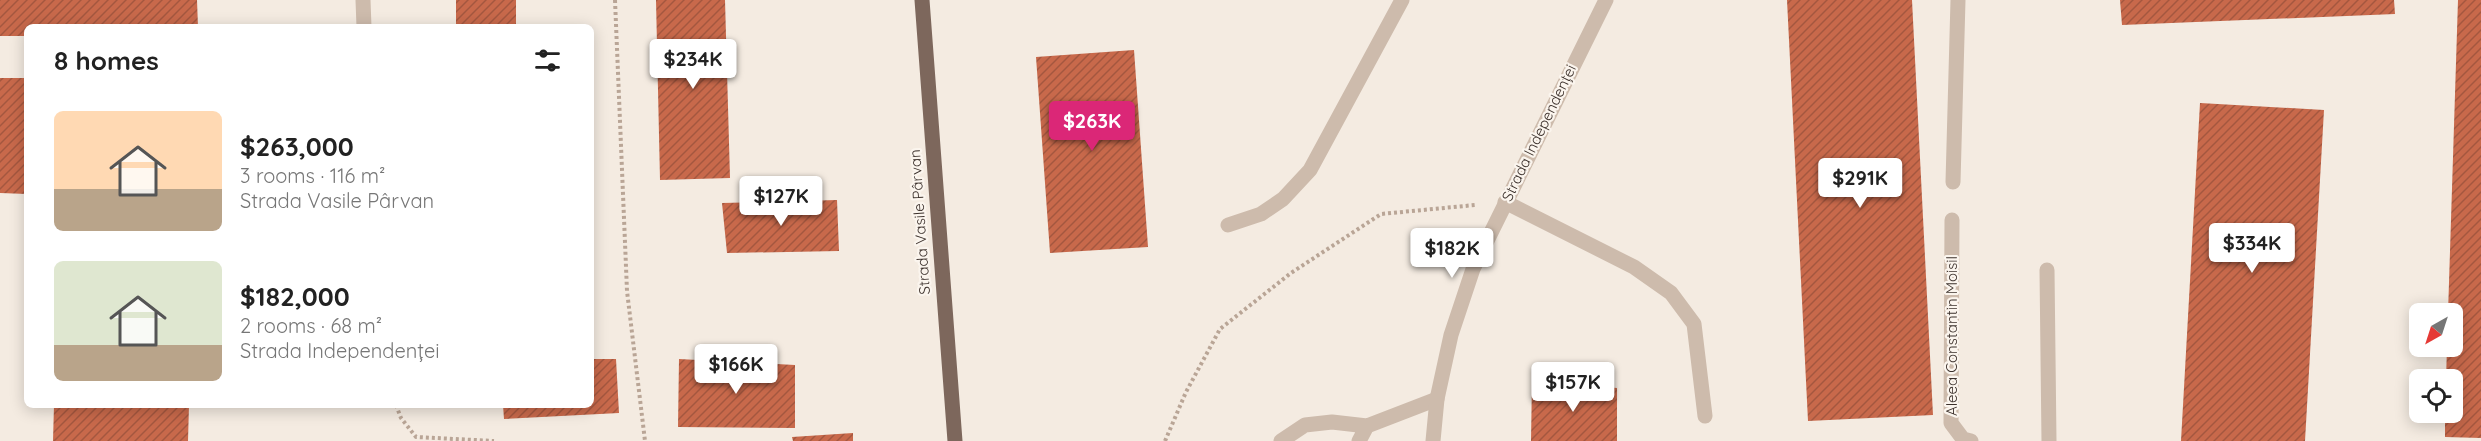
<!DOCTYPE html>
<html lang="en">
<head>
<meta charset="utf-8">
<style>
	body { margin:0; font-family:Quicksand,sans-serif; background:#f6f6f6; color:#222; height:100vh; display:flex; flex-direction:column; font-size:22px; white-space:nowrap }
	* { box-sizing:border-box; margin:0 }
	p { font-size:20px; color:#767676 }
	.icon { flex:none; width:33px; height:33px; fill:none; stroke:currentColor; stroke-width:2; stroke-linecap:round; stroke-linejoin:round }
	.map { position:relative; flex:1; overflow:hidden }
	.panel { position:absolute; left:24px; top:24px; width:570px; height:384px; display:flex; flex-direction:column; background:#fff; border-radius:9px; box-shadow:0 3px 15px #0003 }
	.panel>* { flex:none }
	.needle { width:39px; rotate:219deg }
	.fabs { position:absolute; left:2409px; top:303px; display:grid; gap:12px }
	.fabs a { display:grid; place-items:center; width:54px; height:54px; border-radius:9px; background:#fff; box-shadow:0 3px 15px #0003; font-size:30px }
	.price { position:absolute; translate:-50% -51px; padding:0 14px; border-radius:6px; background:#fff; color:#222; font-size:20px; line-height:39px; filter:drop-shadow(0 2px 3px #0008) }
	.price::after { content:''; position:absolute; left:50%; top:36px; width:18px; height:14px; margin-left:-9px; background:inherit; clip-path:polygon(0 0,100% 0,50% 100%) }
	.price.active { background:#db2777; color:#fff }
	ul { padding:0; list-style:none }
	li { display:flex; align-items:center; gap:18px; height:150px; padding:0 30px }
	li span { display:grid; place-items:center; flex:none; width:168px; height:120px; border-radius:9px; color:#555 }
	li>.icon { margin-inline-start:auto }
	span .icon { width:72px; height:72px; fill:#fffc; stroke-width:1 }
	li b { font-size:26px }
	h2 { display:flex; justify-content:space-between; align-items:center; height:72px; padding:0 30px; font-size:26px }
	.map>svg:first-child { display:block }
	.building { fill:url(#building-hatch) }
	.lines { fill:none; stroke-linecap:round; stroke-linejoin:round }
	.path { stroke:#b9a596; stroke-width:4; stroke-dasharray:3 3; stroke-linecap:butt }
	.service { stroke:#cdbbac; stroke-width:15 }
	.minor { stroke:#cdbbac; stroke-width:15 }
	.primary { stroke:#7d675c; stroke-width:15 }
	.labels { text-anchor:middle; stroke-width:4.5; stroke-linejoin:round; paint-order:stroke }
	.street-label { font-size:15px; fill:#3b302b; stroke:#fbf5ee }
</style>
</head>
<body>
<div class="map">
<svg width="2481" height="441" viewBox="0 0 2481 441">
	<defs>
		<pattern id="building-hatch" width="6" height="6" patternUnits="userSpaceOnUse" patternTransform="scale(1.5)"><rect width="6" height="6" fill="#c8694b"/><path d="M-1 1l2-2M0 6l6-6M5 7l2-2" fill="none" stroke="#a4573f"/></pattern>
	</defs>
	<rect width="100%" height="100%" fill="#f4ebe1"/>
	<path class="building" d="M 0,0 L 197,0 L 198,27 L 27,27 L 27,36 L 0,36 Z
		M 456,0 L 516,0 L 516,27 L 456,27 Z
		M 656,0 L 725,0 L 730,178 L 660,180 Z
		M 1787,0 L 1912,0 L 1933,415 L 1808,421 Z
		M 2120,0 L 2394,0 L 2395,14 L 2122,25 Z
		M 2458,0 L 2481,0 L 2481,438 L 2445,437 L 2445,412 L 2452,412 L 2452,380 L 2446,380 L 2447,346 L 2452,346 L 2452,314 L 2448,314 Z
		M 1134,50 L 1148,247 L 1050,253 L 1036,57 Z
		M 0,78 L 27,78 L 27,194 L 0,193 Z
		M 2200,103 L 2324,110 L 2305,441 L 2181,441 Z
		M 837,200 L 839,251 L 727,253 L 722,203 Z
		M 591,359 L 616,359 L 619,413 L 504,419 L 503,405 L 591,405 Z
		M 679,359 L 795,365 L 795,428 L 678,427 Z
		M 1532,380 L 1617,388 L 1617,441 L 1531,441 Z
		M 54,405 L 189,405 L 188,441 L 53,441 Z
		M 853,433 L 853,441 L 793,441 L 792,437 Z"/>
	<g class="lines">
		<path class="path" d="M 615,0 L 627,291 L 645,441
			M 396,405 L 401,418 L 416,437 L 494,441
			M 1165,441 L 1186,392 L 1220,329 L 1291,273 L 1381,214 L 1475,205"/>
		<path class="service" d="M 363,0 L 364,27
			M 1953,182 L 1958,0
			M 1505,202 L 1634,267 L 1671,293 L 1694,324 L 1705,416
			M 1952,220 L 1951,423 L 1963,439 L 1971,441
			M 1228,225 L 1261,214 L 1283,199 L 1310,170 L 1402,0
			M 2047,270 L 2049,441
			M 1281,441 L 1305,425 L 1332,422 L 1367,426 L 1437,399
			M 1359,441 L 1367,426"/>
		<path class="minor" d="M 1433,441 L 1437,399 L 1451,335 L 1473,269 L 1606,0"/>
		<path class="primary" d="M 922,0 L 955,441"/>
	</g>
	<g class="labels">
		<g class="street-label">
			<text transform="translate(1539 133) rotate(-64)" y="5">Strada Independenței</text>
			<text transform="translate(920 222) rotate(-94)" y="5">Strada Vasile Pârvan</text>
			<text transform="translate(1952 336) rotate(-90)" y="5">Aleea Constantin Moisil</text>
		</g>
	</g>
</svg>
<div class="fabs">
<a><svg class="needle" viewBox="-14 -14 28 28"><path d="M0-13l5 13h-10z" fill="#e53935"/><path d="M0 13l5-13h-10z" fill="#767676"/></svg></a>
<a><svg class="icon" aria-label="locate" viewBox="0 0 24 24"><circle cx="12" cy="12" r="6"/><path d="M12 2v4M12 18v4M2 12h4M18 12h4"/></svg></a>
</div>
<b class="price" style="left:693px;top:90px">$234K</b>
<b class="price active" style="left:1092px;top:152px">$263K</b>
<b class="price" style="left:1860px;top:209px">$291K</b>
<b class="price" style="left:781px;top:227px">$127K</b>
<b class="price" style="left:2252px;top:274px">$334K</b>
<b class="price" style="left:1452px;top:279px">$182K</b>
<b class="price" style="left:736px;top:395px">$166K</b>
<b class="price" style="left:1573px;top:413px">$157K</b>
<section class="panel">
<h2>8 homes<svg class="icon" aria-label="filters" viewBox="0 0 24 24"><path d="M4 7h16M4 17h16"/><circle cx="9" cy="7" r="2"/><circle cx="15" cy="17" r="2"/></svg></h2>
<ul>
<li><span style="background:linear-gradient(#ffd9b3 65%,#b9a48a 0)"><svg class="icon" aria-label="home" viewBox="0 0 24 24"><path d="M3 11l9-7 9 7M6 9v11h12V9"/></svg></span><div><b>$263,000</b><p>3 rooms · 116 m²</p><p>Strada Vasile Pârvan</p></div></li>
<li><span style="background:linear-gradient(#dfe7d0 70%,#b9a48a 0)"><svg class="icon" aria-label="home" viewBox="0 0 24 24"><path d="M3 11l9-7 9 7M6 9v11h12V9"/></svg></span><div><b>$182,000</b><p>2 rooms · 68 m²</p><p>Strada Independenței</p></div></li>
</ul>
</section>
</div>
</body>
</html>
